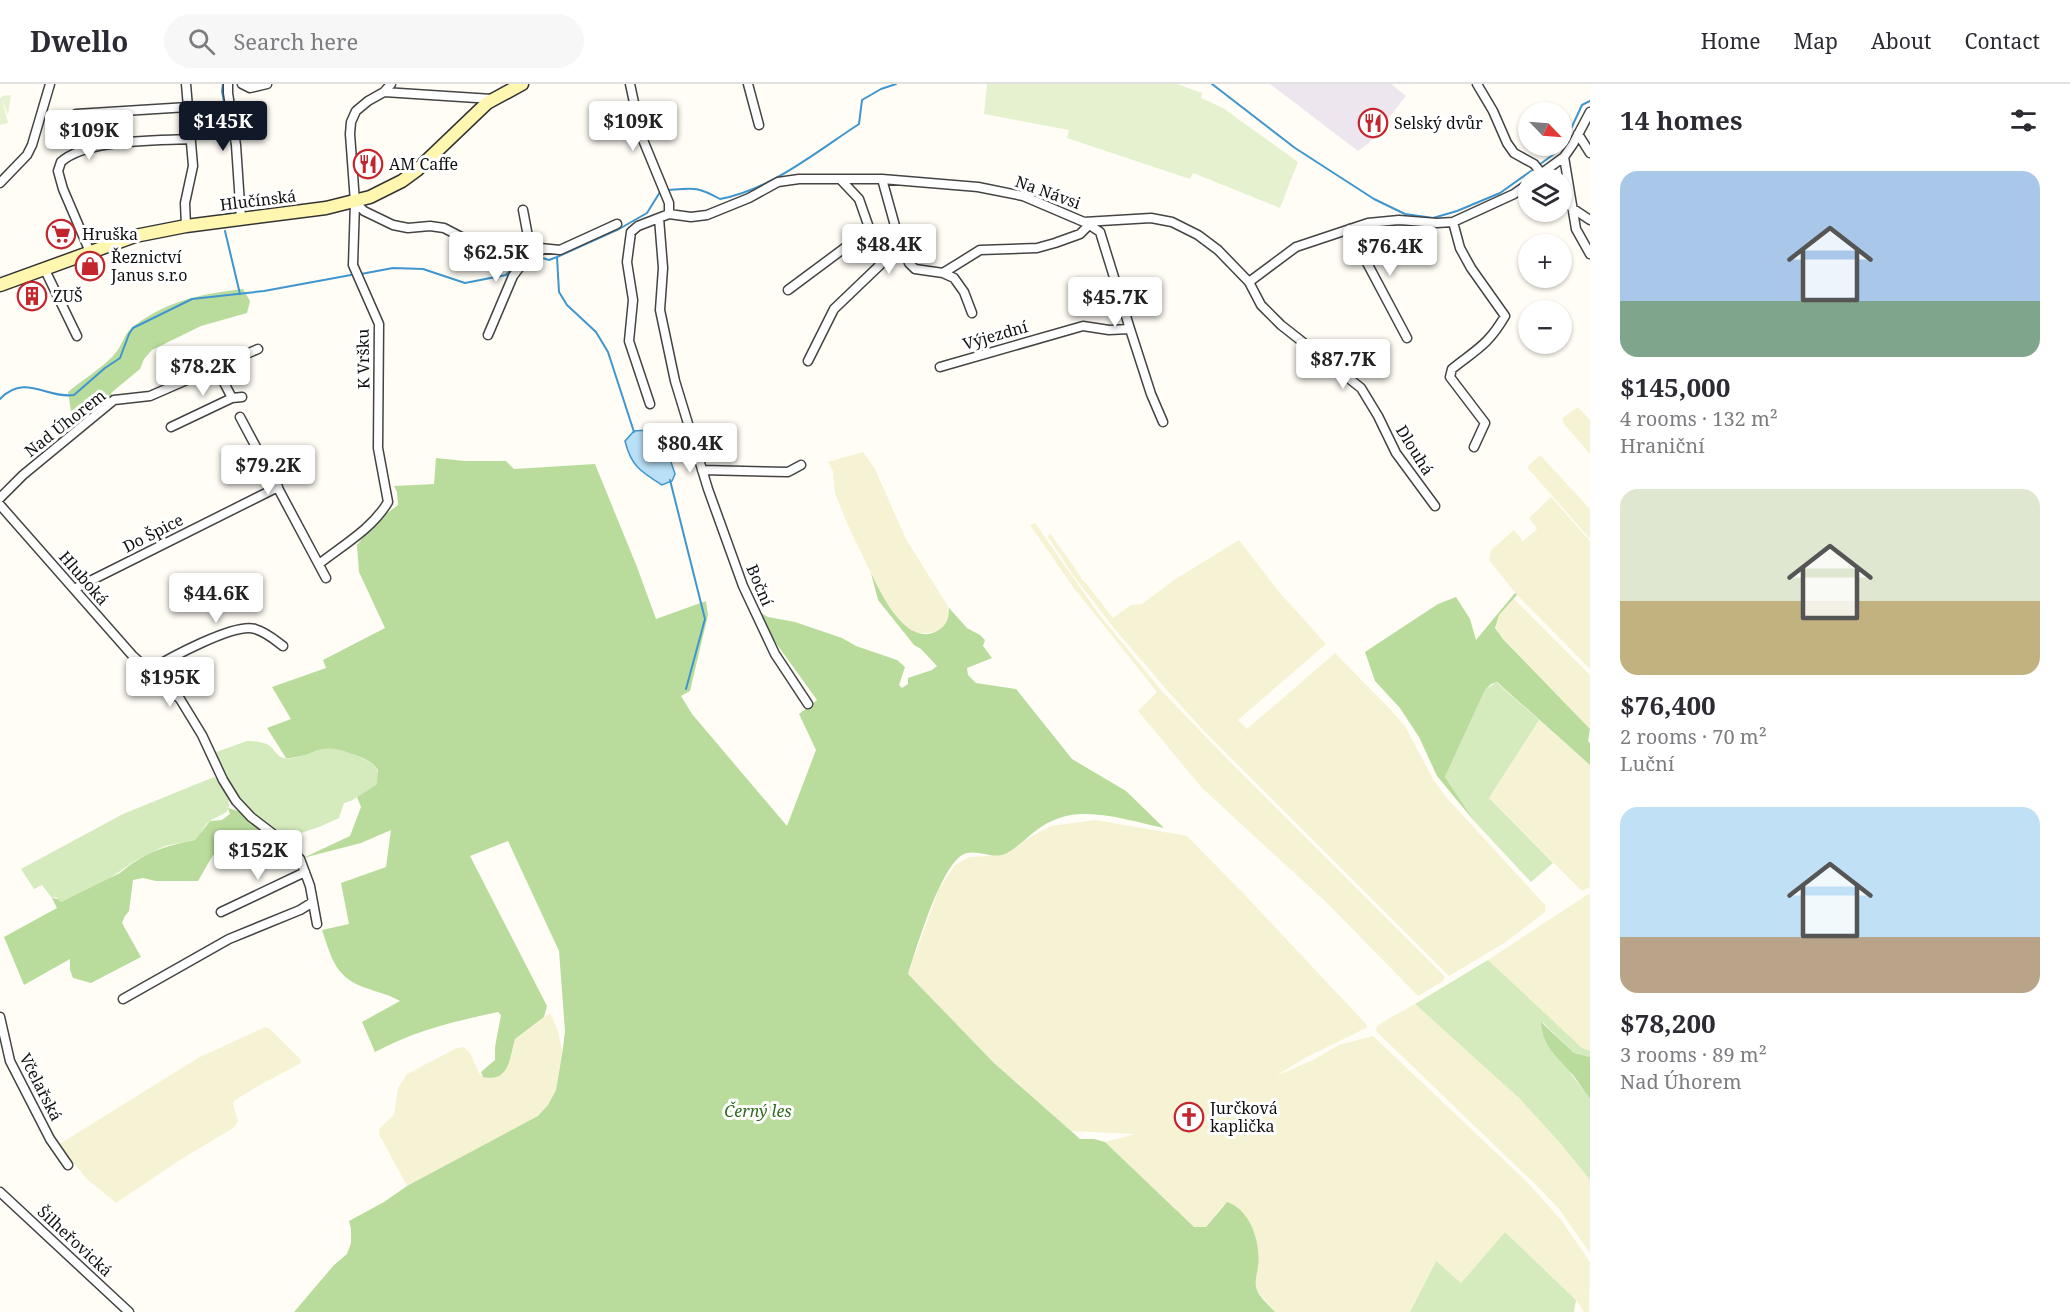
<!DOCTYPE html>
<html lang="en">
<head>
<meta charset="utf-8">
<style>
	body { margin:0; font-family:"Noto Serif",serif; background:#f7f7f7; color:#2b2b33; height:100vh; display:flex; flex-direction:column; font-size:22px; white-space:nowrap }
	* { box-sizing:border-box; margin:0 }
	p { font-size:20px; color:#7c7c81 }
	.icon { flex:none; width:33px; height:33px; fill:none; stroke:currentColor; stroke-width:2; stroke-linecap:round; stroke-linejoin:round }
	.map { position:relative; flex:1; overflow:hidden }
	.sheet { display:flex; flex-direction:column; background:#fff; width:480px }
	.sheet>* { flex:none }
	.needle { width:39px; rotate:115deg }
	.tools { position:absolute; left:1518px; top:18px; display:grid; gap:12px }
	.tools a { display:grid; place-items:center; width:54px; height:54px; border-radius:50%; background:#fff; box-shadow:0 2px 4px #0004; font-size:30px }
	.price { position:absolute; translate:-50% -51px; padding:0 14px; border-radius:6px; background:#fff; color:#222; font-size:20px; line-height:39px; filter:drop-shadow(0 2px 3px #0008) }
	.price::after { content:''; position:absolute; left:50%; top:36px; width:18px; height:14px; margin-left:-9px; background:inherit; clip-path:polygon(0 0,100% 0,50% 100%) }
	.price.active { background:#111827; color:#fff }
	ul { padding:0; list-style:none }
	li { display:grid; align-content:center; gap:12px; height:318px; padding:0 30px }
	li span { display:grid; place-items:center; height:186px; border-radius:18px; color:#555 }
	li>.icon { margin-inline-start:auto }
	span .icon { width:108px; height:108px; fill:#fffc; stroke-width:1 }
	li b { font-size:26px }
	h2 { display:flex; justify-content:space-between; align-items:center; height:72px; padding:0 30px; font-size:26px }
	header { display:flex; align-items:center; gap:36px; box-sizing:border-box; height:84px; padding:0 30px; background:#fff; border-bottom:2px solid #e1e1e2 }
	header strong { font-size:28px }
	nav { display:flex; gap:33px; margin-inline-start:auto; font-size:21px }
	.search { width:420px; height:54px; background:#f7f7f7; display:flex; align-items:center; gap:15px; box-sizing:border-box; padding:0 21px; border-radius:33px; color:#7c7c81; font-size:22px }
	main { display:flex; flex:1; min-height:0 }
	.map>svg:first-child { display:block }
	.industrial { fill:#eee6ef }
	.farmland { fill:#f6f3d4 }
	.green { fill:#d5ebbd }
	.forest { fill:#b9dc9c }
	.pitch { fill:#e6f2cf }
	.water { fill:#b9e0f7; stroke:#3f96cf; stroke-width:1.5 }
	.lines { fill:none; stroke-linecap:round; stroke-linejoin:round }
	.stream { stroke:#3f96cf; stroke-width:2 }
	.street-casing { stroke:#444; stroke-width:11 }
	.secondary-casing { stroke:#333; stroke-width:15 }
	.street { stroke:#fff; stroke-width:8 }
	.secondary { stroke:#fff6b0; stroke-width:12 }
	.labels { text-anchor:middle; stroke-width:6; stroke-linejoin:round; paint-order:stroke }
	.poi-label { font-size:16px; fill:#111; stroke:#fff; text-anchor:start }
	.street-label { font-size:16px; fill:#111; stroke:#fff }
	.park-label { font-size:16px; font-style:italic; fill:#2f6b1f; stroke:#fff }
</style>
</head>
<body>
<header>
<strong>Dwello</strong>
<div class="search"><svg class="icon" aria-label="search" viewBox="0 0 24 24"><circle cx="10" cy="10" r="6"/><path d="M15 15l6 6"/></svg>Search here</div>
<nav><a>Home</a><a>Map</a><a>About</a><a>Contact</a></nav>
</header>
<main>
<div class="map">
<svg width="1590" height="1228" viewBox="0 0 1590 1228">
	<rect width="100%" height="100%" fill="#fffdf5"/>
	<path class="industrial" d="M 1270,0 L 1391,0 L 1406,12 L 1368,60 L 1358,67 Z"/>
	<path class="farmland" d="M 1578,323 L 1590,336 L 1590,370 L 1564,340 L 1562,334 Z
		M 863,368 L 875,385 L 906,455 L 949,524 L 949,534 L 946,540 L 935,548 L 917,550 L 904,541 L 895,531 L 880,508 L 846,437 L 835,409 L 833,387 L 828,378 Z
		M 1540,371 L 1590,425 L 1590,455 L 1527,383 Z
		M 1551,413 L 1590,457 L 1590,585 L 1517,511 L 1489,476 L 1491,466 L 1514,446 L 1523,457 L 1537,445 L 1529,434 Z
		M 1035,439 L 1098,529 L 1161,606 L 1228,676 L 1445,893 L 1443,897 L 1418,912 L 1327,819 L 1202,704 L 1138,627 L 1157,608 L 1073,503 L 1030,441 Z
		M 1050,449 L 1081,493 L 1081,495 L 1086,499 L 1113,534 L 1131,521 L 1142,520 L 1174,496 L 1239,456 L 1280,509 L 1326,560 L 1238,636 L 1247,645 L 1335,569 L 1390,625 L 1405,642 L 1433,695 L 1446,713 L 1545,821 L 1545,828 L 1506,858 L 1449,892 L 1203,646 L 1166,605 L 1113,543 L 1073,491 L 1048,453 Z
		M 1514,515 L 1590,591 L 1590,645 L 1498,549 L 1495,541 L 1499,531 Z
		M 1539,636 L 1590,681 L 1590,803 L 1582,807 L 1489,714 Z
		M 1096,736 L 1187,752 L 1242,808 L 1367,941 L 1366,944 L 1305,974 L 1276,992 L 1313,976 L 1339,961 L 1373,952 L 1527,1098 L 1562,1137 L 1590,1178 L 1589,1228 L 1584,1228 L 1576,1216 L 1505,1148 L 1461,1199 L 1435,1178 L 1410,1228 L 1275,1228 L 1258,1208 L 1255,1197 L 1258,1182 L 1224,1120 L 1206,1143 L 1194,1143 L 1105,1058 L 1135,1050 L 1071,1047 L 994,979 L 908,890 L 939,805 L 955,781 L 969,773 L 990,772 L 1010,767 L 1030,753 L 1051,742 Z
		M 1590,809 L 1590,967 L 1582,964 L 1538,925 L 1488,876 Z
		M 1415,920 L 1520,1015 L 1561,1060 L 1590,1096 L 1590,1169 L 1559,1125 L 1536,1101 L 1377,948 L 1376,944 L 1381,939 Z
		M 550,929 L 558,947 L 562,967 L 556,1006 L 549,1021 L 538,1032 L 520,1043 L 407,1102 L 379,1050 L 380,1044 L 394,1031 L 398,1004 L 407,990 L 457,964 L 464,963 L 470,969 L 480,991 L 483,993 L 511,974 L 515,955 Z
		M 265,943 L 269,944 L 301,976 L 301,979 L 258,1002 L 234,1017 L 233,1020 L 238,1037 L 235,1043 L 183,1074 L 116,1119 L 88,1096 L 58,1061 L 198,974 Z"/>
	<path class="green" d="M 1496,598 L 1539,636 L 1489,714 L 1553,779 L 1531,798 L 1475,738 L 1445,693 L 1485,606 Z
		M 247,657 C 255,657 264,658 270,662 C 275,666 277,673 284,674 C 298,677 314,665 329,664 C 339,663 346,667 355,671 C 369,677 383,682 377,700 L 351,717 L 344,719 L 339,734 L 319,743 L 283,755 C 266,741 246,727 234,708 C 226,696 222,682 216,668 Z
		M 214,693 C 221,697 234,718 227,727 C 224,731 215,733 210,737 C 203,742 201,750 195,756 L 165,762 L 135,777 L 107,796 L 61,818 L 56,813 L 52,814 L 42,801 L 34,805 L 21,785 L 123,730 Z
		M 1488,876 L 1582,964 L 1590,967 L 1590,973 L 1574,969 L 1542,938 L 1572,991 L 1590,1015 L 1590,1096 L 1561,1060 L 1520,1015 L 1415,920 Z
		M 1505,1148 L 1576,1216 L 1574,1228 L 1410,1228 L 1436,1177 L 1461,1199 Z"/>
	<path class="forest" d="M 243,205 L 250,217 L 247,229 L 201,242 L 152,266 L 144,275 L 140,285 L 111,309 L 114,313 L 50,363 L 73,340 L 68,308 C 82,296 98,287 111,274 C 123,263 124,248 135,241 C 170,216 201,210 243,205 Z
		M 436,374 L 465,377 L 506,377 L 514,385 L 595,380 L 637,483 L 656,535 L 706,517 L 708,531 L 690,607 L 681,612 L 692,630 L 787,742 L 816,666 L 799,630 L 817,616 L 755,530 L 761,529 L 768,533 L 795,538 L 842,554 L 856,562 L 897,576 L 905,583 L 899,601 L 902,604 L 908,600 L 908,594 L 932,586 L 937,582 L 921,565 L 914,561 L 878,516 L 871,489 C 881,510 907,564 937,547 C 947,541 949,535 949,524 L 967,544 L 980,551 L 985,556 L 983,562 L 992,574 L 967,584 L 968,591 L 976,599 L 1016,605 L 1072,675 L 1126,707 L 1164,744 C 1128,737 1086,721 1052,737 C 1035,744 1023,760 1007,769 C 993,776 981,766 967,769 C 942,774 916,867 908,890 L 994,979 L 1071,1047 L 1080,1055 L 1094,1055 L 1105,1058 L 1194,1143 L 1206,1143 L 1227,1118 C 1251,1126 1261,1159 1258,1183 C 1257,1191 1254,1197 1257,1206 C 1260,1214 1270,1222 1275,1228 L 294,1228 L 334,1181 L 347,1170 L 351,1159 L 351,1145 L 349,1137 L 384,1118 L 407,1102 L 538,1032 L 548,1021 L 556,1006 L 563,964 L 565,947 L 559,867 L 508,757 L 470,772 L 547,922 L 544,933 L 515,955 C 510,972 510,999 483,993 L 481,988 L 495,976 L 495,963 L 501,931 L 498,928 C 455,937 414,947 375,968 L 362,938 L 400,917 C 390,911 380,909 369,905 C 336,895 332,876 322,846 L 349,840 L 341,799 L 386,783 L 391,746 L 361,759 L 303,774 L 350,752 L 361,723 L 357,713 L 377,700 L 378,686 C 372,677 365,675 355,671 C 317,655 318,673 286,674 L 267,644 L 291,635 L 272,603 L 326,584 L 323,576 L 385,544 L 359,488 L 357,461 L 374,439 L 398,421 L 397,408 L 394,402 L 434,400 Z
		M 1515,509 L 1517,511 L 1499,531 L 1495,544 L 1503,555 L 1590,645 L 1588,657 L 1590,659 L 1590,681 L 1497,598 L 1491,600 L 1485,606 L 1445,693 L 1475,738 L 1437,692 L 1419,653 L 1400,624 L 1375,597 L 1365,568 L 1438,520 L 1456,513 L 1470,535 L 1476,556 Z
		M 228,724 L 245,729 L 286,767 L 258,780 L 223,767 L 213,771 L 198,797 L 156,797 L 143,794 L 133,796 L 129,827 L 125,832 L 122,839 L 141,873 L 91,899 L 73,894 L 70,886 L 70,875 L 24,901 L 4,853 L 57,824 L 52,814 L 58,815 L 61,818 L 120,789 C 144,769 164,762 195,756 L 210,737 L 222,736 L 230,730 Z
		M 1541,938 L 1574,969 L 1590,973 L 1590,1015 C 1584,1007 1579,999 1573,991 C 1557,972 1543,964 1541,938 Z"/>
	<path class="pitch" d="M 987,0 L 1177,0 L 1202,9 L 1201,14 L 1223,24 L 1298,78 L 1280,124 L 1193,89 L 1190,95 L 1067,54 L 1069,46 L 984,30 Z
		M 11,11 L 8,31 L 2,15 L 8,39 L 0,41 L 0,14 L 2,14 L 2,12 Z"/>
	<path class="water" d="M 649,346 L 654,357 L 659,360 L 661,370 L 671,378 L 675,390 L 672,397 L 662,401 C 641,388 631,382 625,357 L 634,347 Z"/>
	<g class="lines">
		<path class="stream" d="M 223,0 L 222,7 L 232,62
			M 1212,0 L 1295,64 L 1374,115 L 1405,130 L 1433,134 L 1457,127 L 1500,109 L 1531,87
			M 1539,81 L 1562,64 L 1582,21 L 1590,17
			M 668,106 C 693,104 697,102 720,115 C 772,105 816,68 859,40 L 862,16 L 881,5 L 896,0
			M 226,130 L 235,126 L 236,113
			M 225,147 L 240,210
			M 536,172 L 549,176 L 557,173 L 619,145 L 647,129 L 660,108
			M 557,173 L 559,208 L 567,221 L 596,248 L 608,268 L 634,348
			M 361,190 L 393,184 L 423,185 L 465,199 L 506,191 L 526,167 L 531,170
			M 0,315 C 25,289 47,315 74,311 L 105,284 L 120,274 L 129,250 L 133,244 L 192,215 L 264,207 L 351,191
			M 670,396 L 705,535 L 686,605"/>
		<g class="street-casing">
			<path id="street" d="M 228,0 L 228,9 L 236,61 L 241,135
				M 242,0 L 250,4 L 267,0
				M 630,0 L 641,51 L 669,119 L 669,130
				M 748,0 L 759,41
				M 1477,0 L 1493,27 L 1507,59 L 1514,69 L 1534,80 L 1542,90
				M 384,8 L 492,15
				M 76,30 L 188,23
				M 1578,50 L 1590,69
				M 1564,73 L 1576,145 L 1590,170
				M 1535,94 L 1564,73 L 1573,60 L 1590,28
				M 882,95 L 897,149 L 909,179 L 915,185 L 943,189 L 954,194 L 964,208 L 972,229
				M 0,99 L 27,71 L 32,61 L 50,0
				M 355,118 L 364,127 L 393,141 L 408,144 L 430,142 L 444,144 L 469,157 L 485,164 L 495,165 L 530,163 L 560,166 L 617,140
				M 1572,124 L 1590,136
				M 523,126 L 530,163
				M 659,134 L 663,184 L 660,226 L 675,297 L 708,405 L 743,502 L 775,570 L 808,620
				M 1085,138 L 1100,148 L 1130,245 L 1151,310 L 1163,338
				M 1453,138 L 1460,164 L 1471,184 L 1505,232 C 1488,261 1477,265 1452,285 L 1450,293 L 1485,339 L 1474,363
				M 186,142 L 185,119 L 193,82 L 186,0
				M 1349,145 L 1407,254
				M 90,168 L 63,105 L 58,87 L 61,78 C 86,55 156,57 190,55
				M 45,186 L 77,252
				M 943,189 L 980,166 L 1037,164 L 1055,159 L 1080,150 L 1089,141
				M 1249,198 L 1296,163 L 1368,139 L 1399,136 L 1437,139 L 1453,138 L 1514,110 L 1528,100
				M 788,206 L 870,145
				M 488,251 L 513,192 L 523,179 L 543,165
				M 808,277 L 834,225 L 880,181 L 873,155 L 859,115 L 841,96
				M 216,283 L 232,314
				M 940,283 L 1083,242 L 1109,246 L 1130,245
				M 650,320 L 629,257 L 633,216 L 627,178 L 631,148 L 638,142 L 669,130 L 691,133 L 707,131 L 749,114 L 778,98 L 799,95 L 882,95 L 978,103 L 1023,112 L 1084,138 L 1151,134 L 1172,138 L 1198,151 L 1218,166 L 1249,198 L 1261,221 L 1281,241 L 1361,304 L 1378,332 L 1396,369 L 1435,422
				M 240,333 L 326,494
				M 171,343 L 232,314 L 242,313
				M 702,386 L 788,388 L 801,381
				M 0,414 L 23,391 L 114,316 L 150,312 L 258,265
				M 0,421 L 132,571 L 180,615 L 202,651 L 223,696 L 236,717 L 251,733 L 281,756 L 300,775 L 310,802 L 317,840
				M 319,480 C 343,461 372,445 388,418 L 378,364 L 379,240 L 353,181 L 355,118 L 350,50 L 351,38 L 356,27 L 368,17 L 384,8 L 391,0
				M 74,505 L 278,403
				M 148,587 C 168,575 235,538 255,545 C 266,548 275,556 283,562
				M 221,828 L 305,788
				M 123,915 L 229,855 L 300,826 L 313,818
				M 0,933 L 10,977 L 50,1055 L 68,1081
				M 0,1108 L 129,1228"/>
		</g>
		<g class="secondary-casing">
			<path id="secondary" d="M 0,201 L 135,152 L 186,142 L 326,124 L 370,113 L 402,97 L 417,86 L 487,19 L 522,0"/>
		</g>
		<use href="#street" class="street"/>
		<use href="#secondary" class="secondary"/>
	</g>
	<defs>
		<g id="restaurant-ring" transform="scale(1.5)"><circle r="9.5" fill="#fff" stroke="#c4262e" stroke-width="1.5"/><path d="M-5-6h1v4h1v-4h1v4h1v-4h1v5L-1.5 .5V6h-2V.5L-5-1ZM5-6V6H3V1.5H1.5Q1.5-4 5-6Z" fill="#c4262e"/></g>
		<g id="supermarket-ring" transform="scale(1.5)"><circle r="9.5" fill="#fff" stroke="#c4262e" stroke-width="1.5"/><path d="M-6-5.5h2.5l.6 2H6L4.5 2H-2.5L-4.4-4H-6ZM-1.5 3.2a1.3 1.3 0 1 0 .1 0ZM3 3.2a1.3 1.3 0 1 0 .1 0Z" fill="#c4262e"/></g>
		<g id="shop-ring" transform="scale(1.5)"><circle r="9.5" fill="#fff" stroke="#c4262e" stroke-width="1.5"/><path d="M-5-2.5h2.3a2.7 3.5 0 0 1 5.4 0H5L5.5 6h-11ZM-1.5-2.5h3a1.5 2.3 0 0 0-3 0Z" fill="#c4262e"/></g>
		<g id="building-ring" transform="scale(1.5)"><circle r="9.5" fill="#fff" stroke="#c4262e" stroke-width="1.5"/><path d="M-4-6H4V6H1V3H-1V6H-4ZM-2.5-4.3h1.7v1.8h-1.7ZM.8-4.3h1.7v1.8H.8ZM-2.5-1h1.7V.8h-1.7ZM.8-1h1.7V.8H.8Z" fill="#c4262e"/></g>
		<g id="church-ring" transform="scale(1.5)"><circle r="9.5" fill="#fff" stroke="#c4262e" stroke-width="1.5"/><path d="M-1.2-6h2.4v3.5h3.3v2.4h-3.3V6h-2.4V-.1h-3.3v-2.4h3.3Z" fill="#c4262e"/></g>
	</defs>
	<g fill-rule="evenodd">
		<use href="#restaurant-ring" x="1373" y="39"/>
		<use href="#restaurant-ring" x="368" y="80"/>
		<use href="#supermarket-ring" x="61" y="150"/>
		<use href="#shop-ring" x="90" y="182"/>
		<use href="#building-ring" x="32" y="212"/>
		<use href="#church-ring" x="1189" y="1033"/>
	</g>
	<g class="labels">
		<g class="poi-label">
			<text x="1394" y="45">Selský dvůr</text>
			<text x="389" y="86">AM Caffe</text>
			<text x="82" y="156">Hruška</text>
			<text x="111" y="179">Řeznictví<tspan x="111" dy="18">Janus s.r.o</tspan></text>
			<text x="53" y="218">ZUŠ</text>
			<text x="1210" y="1030">Jurčková<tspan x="1210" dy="18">kaplička</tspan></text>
		</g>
		<g class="street-label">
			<text transform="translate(1048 108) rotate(20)" y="6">Na Návsi</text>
			<text transform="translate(258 116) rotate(-7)" y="6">Hlučínská</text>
			<text transform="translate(995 251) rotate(-16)" y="6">Výjezdní</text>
			<text transform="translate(363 275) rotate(-91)" y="6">K Vršku</text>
			<text transform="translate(65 339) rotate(-38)" y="6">Nad Úhorem</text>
			<text transform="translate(1415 366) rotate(58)" y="6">Dlouhá</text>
			<text transform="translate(153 449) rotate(-27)" y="6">Do Špice</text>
			<text transform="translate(84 494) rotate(49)" y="6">Hluboká</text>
			<text transform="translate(760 501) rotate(67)" y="6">Boční</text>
			<text transform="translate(41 1003) rotate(63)" y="6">Včelařská</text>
			<text transform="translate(75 1157) rotate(43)" y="6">Šilheřovická</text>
		</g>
		<g class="park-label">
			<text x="758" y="1033">Černý les</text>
		</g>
	</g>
</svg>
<div class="tools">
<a><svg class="needle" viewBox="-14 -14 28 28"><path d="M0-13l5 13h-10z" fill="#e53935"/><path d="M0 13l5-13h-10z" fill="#7c7c81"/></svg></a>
<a><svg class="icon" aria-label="layers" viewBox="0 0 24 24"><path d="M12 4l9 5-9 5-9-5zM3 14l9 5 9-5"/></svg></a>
<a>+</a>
<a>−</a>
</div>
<b class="price active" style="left:223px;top:68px">$145K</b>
<b class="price" style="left:633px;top:68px">$109K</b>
<b class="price" style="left:89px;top:77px">$109K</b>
<b class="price" style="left:889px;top:191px">$48.4K</b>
<b class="price" style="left:1390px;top:193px">$76.4K</b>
<b class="price" style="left:496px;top:199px">$62.5K</b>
<b class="price" style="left:1115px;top:244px">$45.7K</b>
<b class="price" style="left:1343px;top:306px">$87.7K</b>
<b class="price" style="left:203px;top:313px">$78.2K</b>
<b class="price" style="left:690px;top:390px">$80.4K</b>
<b class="price" style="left:268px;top:412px">$79.2K</b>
<b class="price" style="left:216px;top:540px">$44.6K</b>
<b class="price" style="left:170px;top:624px">$195K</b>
<b class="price" style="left:258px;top:797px">$152K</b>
</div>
<section class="sheet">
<h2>14 homes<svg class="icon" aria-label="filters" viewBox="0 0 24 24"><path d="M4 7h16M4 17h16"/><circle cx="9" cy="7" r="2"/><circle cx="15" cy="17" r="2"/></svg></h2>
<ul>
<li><span style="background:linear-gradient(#a9c7e8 70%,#7fa58c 0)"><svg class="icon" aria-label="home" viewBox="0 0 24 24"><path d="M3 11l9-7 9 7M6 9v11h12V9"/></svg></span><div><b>$145,000</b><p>4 rooms · 132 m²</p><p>Hraniční</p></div></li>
<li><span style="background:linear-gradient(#dfe7d0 60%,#c2b280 0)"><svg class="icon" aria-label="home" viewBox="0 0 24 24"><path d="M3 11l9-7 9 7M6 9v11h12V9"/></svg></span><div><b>$76,400</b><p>2 rooms · 70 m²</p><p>Luční</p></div></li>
<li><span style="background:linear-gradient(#bfe0f5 70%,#b9a48a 0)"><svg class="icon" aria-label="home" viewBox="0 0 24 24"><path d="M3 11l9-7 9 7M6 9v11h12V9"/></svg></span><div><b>$78,200</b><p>3 rooms · 89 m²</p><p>Nad Úhorem</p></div></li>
</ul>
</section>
</main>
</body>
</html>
